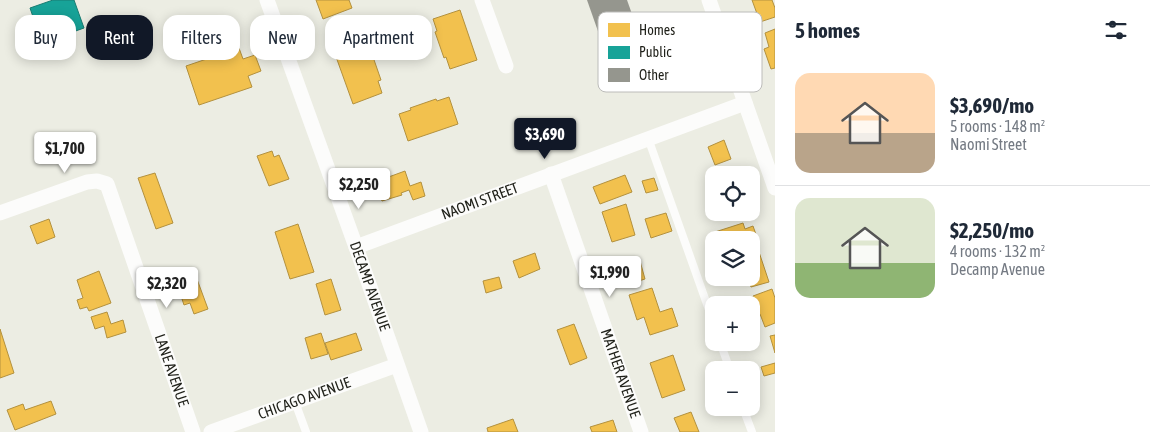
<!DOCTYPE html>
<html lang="en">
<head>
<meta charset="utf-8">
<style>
	body { margin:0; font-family:"Asap Condensed",sans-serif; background:#f2f2f3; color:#1f2937; height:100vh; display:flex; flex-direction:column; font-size:19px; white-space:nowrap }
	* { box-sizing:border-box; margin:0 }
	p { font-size:16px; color:#747a83 }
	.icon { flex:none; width:28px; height:28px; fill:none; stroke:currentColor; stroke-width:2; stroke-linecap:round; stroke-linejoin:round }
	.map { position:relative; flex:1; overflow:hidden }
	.sheet { display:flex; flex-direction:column; background:#fff; width:375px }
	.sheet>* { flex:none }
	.top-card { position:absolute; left:15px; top:15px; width:475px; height:45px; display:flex; gap:10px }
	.fabs { position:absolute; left:705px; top:166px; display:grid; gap:10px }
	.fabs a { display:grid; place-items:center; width:55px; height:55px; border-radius:10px; background:#fff; box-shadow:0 2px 12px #0003; font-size:25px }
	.price { position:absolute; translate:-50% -42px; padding:0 11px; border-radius:5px; background:#fff; color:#222; font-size:16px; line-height:32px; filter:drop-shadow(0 1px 2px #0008) }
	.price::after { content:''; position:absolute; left:50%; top:30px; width:15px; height:11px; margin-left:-8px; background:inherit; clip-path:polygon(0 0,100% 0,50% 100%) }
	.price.current { background:#111827; color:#fff }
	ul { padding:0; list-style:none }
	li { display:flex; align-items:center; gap:15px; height:125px; padding:0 20px }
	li+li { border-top:1px solid #e0e1e3 }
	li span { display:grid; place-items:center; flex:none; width:140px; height:100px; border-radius:15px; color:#555 }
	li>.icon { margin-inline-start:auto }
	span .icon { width:60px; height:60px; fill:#fffc; stroke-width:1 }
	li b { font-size:21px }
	h2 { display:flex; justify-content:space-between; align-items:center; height:60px; padding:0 20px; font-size:21px }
	.pill { padding:0 18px; border-radius:15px; background:#fff; box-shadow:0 2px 12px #0003; font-size:18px; line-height:45px }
	.pill.current { background:#111827; color:#fff }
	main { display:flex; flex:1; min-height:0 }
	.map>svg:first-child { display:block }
	.homes { fill:#f2c14e; stroke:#b3913e }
	.public { fill:#17a398; stroke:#197c72 }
	.building { fill:#95968e }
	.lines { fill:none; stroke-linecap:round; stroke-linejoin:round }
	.service { stroke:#fcfcfb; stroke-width:8 }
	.minor { stroke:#fcfcfb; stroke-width:15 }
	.labels { text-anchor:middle; stroke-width:5; stroke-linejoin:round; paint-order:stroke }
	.street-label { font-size:15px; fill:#1f2019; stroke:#fff }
	.key { fill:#fff; stroke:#bcbcba; stroke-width:1 }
	.key-label { font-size:14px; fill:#1f2019 }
</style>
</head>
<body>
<main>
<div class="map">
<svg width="775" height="432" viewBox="0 0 775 432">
	<rect width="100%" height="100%" fill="#ecede3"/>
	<path class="homes" d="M 316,0 L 349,0 L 352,8 L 323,19 Z
		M 752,0 L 772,0 L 775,8 L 775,17 L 760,22 Z
		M 460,10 L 477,60 L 450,69 L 446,57 L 444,58 L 435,32 L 437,31 L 433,19 Z
		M 775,29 L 775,68 L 771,69 L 764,49 L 769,47 L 765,33 Z
		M 365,44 L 369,55 L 372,54 L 381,80 L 378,81 L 382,93 L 353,104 L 335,54 Z
		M 239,48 L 243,59 L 255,55 L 261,71 L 248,76 L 252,87 L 199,105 L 186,66 Z
		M 449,97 L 458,124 L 408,141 L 399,114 L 411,110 L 410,108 L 436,99 L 437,101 Z
		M 724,140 L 731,159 L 715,165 L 708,147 Z
		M 272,151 L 274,157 L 279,155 L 289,179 L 269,186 L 257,156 Z
		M 405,171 L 410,186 L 421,182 L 425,196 L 413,200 L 409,190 L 401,193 L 402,195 L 382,201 L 375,182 Z
		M 155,173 L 173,223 L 156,229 L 138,178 Z
		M 625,175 L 632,192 L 600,204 L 593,187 Z
		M 654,178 L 658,190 L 646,193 L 642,181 Z
		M 626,204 L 635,235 L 612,242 L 602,212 Z
		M 666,213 L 672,231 L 651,238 L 645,219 Z
		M 49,219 L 55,237 L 37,244 L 30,226 Z
		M 743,223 L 745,229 L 753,226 L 758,240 L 751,242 L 751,240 L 718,240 L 715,232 Z
		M 298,224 L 314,272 L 290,279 L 275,232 Z
		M 759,252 L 769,282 L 751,287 L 748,278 L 751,278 L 751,254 Z
		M 535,253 L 540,269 L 519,278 L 513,261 Z
		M 640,261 L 645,279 L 626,285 L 620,267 Z
		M 99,271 L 111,303 L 89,311 L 87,307 L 80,309 L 77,300 L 83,298 L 77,280 Z
		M 194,271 L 208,309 L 194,314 L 190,303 L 184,305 L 175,278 Z
		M 499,277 L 502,288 L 486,293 L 483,281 Z
		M 331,279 L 341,310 L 325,315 L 316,284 Z
		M 652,288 L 660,312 L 672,308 L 678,326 L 650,335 L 644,317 L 637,320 L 629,295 Z
		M 772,289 L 775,298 L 775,323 L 765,327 L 760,314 L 755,316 L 752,307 L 757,305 L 753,296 Z
		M 107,312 L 111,324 L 123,320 L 126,332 L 107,338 L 104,326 L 95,329 L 91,317 Z
		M 574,324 L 587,358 L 570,365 L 557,330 Z
		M 0,329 L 14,373 L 0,378 Z
		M 321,333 L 328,354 L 311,359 L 305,338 Z
		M 356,333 L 362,350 L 331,360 L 325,343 Z
		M 775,335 L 775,353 L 770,336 Z
		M 673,355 L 685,390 L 662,398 L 650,363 Z
		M 775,363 L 775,373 L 764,376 L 761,367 Z
		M 51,401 L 56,414 L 15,430 L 7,410 L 23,404 L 25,410 Z
		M 691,412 L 699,432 L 680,432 L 674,418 Z
		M 513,419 L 518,432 L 488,432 L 487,428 Z
		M 613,420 L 617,432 L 592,432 L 590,427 Z"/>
	<path class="public" d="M 53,0 L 74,0 L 84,28 L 42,43 L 30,8 Z"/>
	<path class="building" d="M 587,0 L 627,0 L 648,59 L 612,71 Z"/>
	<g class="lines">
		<path class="service" d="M 648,138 L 714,324
			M 720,342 L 730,370
			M 295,402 L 306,432
			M 743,408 L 752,432"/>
		<g class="minor">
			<path id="s1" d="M 267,0 L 356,247 L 421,432"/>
			<path d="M 482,0 L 506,66"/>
			<path d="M 709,0 L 775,188"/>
			<path id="s2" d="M 551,174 L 641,432"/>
			<path id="s3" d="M 0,213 L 87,182 L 97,181 L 107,184 L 193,432"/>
			<path id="s4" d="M 356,247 L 745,103"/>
			<path id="s5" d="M 211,432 L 397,365"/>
		</g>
	</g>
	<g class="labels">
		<g class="street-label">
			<text dy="5" stroke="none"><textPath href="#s4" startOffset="132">NAOMI STREET</textPath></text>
			<text dy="5" stroke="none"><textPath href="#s1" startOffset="304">DECAMP AVENUE</textPath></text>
			<text dy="5" stroke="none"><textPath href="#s3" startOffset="310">LANE AVENUE</textPath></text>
			<text dy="5" stroke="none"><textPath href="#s2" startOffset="211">MATHER AVENUE</textPath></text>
			<text dy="5" stroke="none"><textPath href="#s5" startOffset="99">CHICAGO AVENUE</textPath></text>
		</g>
	</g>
	<rect x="598" y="12" width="164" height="80" rx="8" class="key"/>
	<rect x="608" y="23" width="22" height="14" fill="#f2c14e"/>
	<rect x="608" y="46" width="22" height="13" fill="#17a398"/>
	<rect x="608" y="68" width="22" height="14" fill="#95968e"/>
	<g class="key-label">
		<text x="639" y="35">Homes</text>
		<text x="639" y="57">Public</text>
		<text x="639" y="80">Other</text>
	</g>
</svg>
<div class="fabs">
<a><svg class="icon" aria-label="locate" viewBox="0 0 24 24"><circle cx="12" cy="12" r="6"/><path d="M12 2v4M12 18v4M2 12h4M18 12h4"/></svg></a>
<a><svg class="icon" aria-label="layers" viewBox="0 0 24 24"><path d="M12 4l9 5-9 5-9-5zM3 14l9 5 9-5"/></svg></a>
<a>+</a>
<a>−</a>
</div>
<b class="price current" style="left:545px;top:160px">$3,690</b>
<b class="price" style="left:65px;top:174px">$1,700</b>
<b class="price" style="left:359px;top:210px">$2,250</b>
<b class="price" style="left:610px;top:298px">$1,990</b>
<b class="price" style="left:167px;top:309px">$2,320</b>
<div class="top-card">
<a class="pill">Buy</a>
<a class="pill current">Rent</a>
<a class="pill">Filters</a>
<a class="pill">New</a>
<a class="pill">Apartment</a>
</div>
</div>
<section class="sheet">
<h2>5 homes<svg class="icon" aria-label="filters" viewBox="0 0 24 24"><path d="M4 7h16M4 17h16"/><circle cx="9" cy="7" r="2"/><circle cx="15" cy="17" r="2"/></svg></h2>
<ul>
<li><span style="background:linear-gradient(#ffd9b3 60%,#b9a48a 0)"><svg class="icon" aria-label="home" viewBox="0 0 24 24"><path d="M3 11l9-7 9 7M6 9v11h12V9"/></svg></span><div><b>$3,690/mo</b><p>5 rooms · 148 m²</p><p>Naomi Street</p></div></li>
<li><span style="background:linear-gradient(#dfe7d0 65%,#8fb573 0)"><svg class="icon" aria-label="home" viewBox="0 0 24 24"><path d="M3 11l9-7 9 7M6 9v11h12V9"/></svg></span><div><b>$2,250/mo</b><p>4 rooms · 132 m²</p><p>Decamp Avenue</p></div></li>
</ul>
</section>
</main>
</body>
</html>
